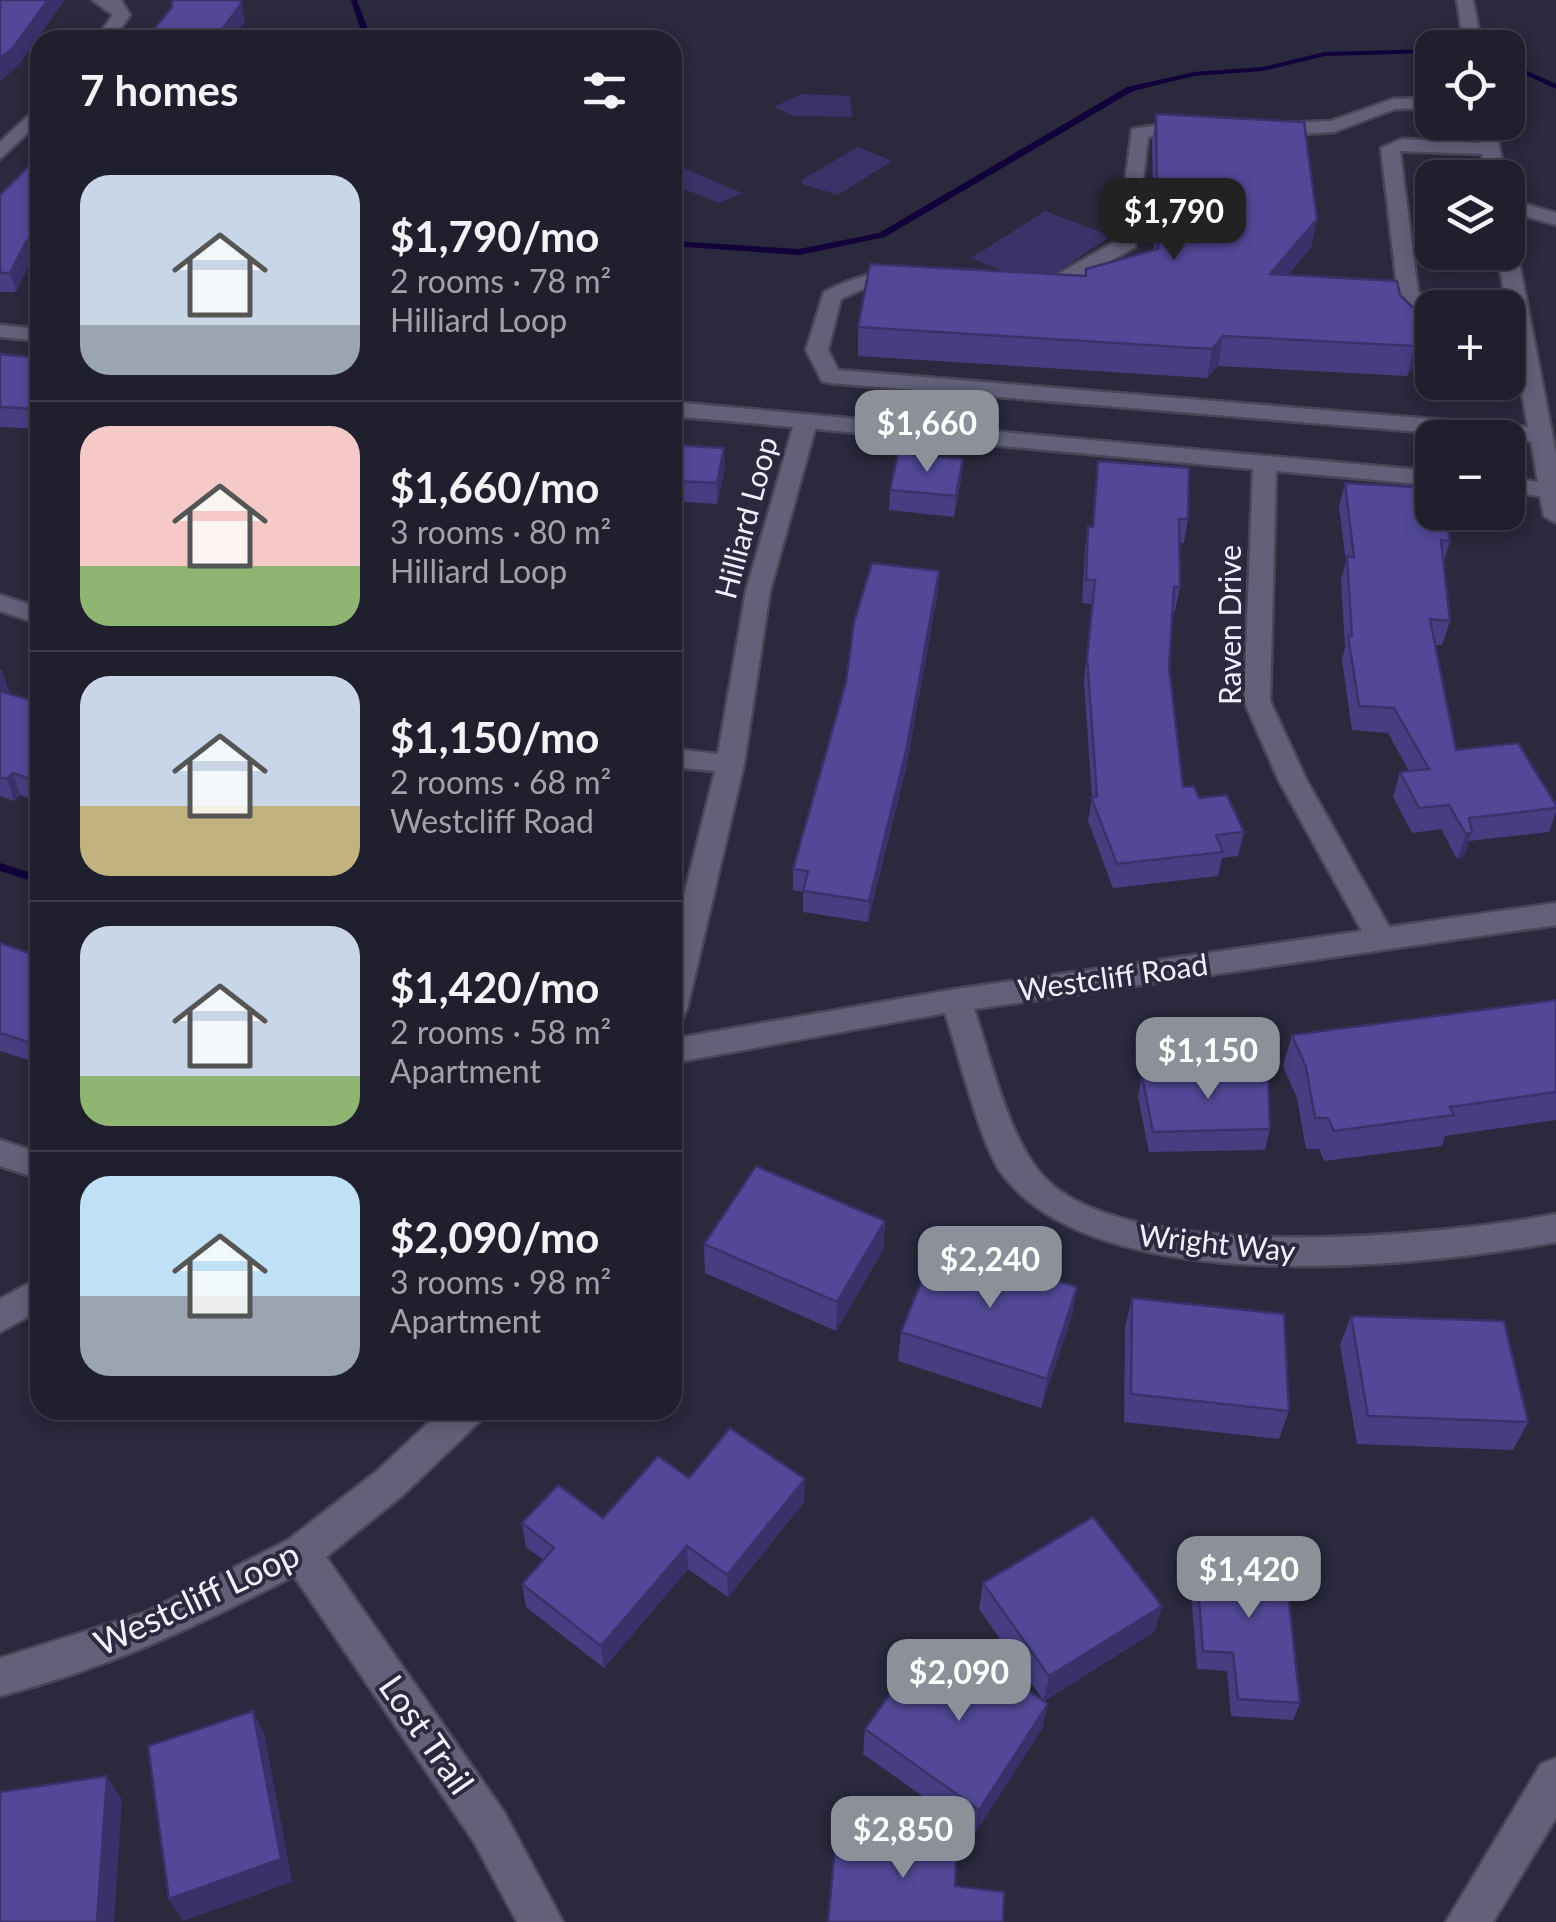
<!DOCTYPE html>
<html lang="en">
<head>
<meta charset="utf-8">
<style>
	body { margin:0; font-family:Lato,sans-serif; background:#2d2c3a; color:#f1f3f6; height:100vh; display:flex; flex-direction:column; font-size:38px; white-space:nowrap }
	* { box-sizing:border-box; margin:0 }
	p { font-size:32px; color:#a2a2aa }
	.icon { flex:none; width:55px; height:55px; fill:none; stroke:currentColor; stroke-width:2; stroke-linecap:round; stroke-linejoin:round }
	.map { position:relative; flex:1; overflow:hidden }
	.sheet { position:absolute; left:30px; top:30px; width:652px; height:1390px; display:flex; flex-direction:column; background:#201f2e; border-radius:30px; box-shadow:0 5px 15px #0003,0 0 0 2px #3d3d4a }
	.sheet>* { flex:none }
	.tools { position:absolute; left:1415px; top:30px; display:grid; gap:20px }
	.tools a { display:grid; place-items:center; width:110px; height:110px; border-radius:20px; background:#201f2e; box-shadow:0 5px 15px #0003,0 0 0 2px #3d3d4a; font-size:50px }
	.price { position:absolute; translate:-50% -85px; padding:0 22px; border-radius:20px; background:#8c9099; color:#fff; font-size:32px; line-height:65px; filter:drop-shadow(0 2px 5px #0008) }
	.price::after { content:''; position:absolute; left:50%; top:60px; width:30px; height:22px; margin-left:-15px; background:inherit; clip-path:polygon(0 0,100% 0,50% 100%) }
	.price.current { background:#222; color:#fff }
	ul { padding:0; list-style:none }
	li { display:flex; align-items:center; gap:30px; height:250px; padding:0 50px }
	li+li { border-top:2px solid #3d3d4a }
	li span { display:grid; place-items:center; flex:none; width:280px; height:200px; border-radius:30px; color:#555 }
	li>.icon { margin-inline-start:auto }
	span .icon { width:120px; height:120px; fill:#fffc; stroke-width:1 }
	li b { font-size:42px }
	h2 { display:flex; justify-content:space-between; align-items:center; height:120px; padding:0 50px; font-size:42px }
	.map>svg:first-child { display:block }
	.green { fill:#393367 }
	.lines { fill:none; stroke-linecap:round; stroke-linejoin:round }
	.stream { fill:#12023a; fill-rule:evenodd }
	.minor-casing { stroke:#484657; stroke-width:5 }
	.minor { fill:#626179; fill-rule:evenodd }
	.wall { fill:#473e82 }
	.shaded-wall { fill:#39326a }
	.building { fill:#524897; stroke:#39326a; stroke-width:2.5 }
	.labels { text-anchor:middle; stroke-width:8; stroke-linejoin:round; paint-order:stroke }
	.street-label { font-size:30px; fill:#efeffd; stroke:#2a293d }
	.near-street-label { font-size:35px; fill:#efeffd; stroke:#2a293d }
</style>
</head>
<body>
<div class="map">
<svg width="1556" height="1922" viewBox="0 0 1556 1922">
	<rect width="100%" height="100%" fill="#2a293d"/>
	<path class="green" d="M 802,94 L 850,96 L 852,117 L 794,116 L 774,107 Z
		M 858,147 L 892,161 L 838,195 L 802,184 L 801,180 Z
		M 672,163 L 742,193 L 720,203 L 673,185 Z
		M 1045,211 L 1111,236 L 1038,285 L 971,258 Z"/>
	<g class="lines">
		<path class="stream" d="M 351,0 L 357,0 L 372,40 L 364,40 Z
			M 1432,49 L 1432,53 L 1325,56 L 1263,71 L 1194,76 L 1133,91 L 885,237 L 799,255 L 672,246 L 672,241 L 799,249 L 879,233 L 1127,87 L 1194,72 L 1263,67 L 1325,52 Z
			M 1508,62 L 1556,84 L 1556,89 L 1508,67 Z
			M 0,863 L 40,876 L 40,884 L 0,871 Z"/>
		<g class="minor-casing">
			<path id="minor" d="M 92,0 L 121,0 L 130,15 L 113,40 L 95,40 L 113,15 Z
				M 1457,0 L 1473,0 L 1482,48 L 1464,48 Z
				M 1432,98 L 1432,108 L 1395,109 L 1334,132 L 1267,136 L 1258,130 L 1267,124 L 1331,121 L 1393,99 Z
				M 40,105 L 40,121 L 0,159 L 0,142 Z
				M 1191,120 L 1198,122 L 1198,130 L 1148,137 L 1135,247 L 1058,291 L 1028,293 L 1028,285 L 1046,281 L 1118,240 L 1132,129 Z
				M 1477,122 L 1495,122 L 1505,178 L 1485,178 L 1482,154 L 1400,151 L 1418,292 L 1464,308 L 1432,308 L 1432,312 L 1414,308 L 1398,295 L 1381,148 L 1402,139 L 1480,143 Z
				M 1508,199 L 1556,213 L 1556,225 L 1508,211 Z
				M 1508,246 L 1517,252 L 1556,454 L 1556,523 L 1544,516 L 1540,496 L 1508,492 L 1508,478 L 1538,482 L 1531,441 L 830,383 L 822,381 L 806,350 L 824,292 C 848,280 891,262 914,281 L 911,285 L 865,288 L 841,299 L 828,350 L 838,370 L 1528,427 L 1497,252 L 1508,252 Z
				M 0,325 L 40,329 L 40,341 L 0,337 Z
				M 672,402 L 1432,471 L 1432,485 L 1276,471 L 1270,701 L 1307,781 L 1389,927 L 1556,903 L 1556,925 L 974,1009 C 992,1061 1009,1145 1049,1182 C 1140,1265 1440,1236 1556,1214 L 1556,1242 C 1418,1268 1091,1301 1000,1171 C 980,1142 958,1051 945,1013 L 672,1063 L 672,1039 L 956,989 L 1362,931 L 1279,781 L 1244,701 L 1253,469 L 815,429 L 770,591 L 744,764 L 687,1009 L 683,1017 L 672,1020 L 672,944 L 715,771 L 672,767 L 672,749 L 718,754 L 746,591 L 793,427 L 672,416 Z
				M 0,595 L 40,608 L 40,624 L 0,611 Z
				M 0,1140 L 40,1153 L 40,1179 L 0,1166 Z
				M 40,1277 L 40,1310 L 0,1332 L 0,1299 Z
				M 442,1410 L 485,1410 L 480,1421 L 403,1495 L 326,1557 L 504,1812 L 563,1922 L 517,1922 L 474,1842 L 294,1576 C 193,1628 111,1667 0,1696 L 0,1658 L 144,1613 L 288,1540 L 377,1471 Z
				M 1556,1758 L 1556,1818 L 1493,1922 L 1446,1922 L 1541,1764 Z"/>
		</g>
		<use href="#minor" class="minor"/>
	</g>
	<path class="wall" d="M 1156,114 L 1317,219 L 1311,247 L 1288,275 L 1400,295 L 1422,316 L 1417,361 L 1407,376 L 1218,366 L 1207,378 L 858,356 L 858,327 L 1085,276 L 1154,251 L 1152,142 Z
		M 40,148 L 40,251 L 31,261 L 16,292 L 0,292 L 0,195 L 33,162 L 32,157 Z
		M 0,354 L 40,358 L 40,429 L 0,427 Z
		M 672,445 L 725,468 L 717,504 L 672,501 Z
		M 1098,461 L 1188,519 L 1184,543 L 1179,543 L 1180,587 L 1175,611 L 1172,610 L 1169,666 L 1183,787 L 1244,832 L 1238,856 L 1222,858 L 1218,876 L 1113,888 L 1088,821 L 1092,797 L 1084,681 L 1092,604 L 1082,603 L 1085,550 L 1088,526 L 1092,527 Z
		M 961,480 L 954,517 L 889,510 L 890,490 Z
		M 1345,483 L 1450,541 L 1443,564 L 1450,621 L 1442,645 L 1435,645 L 1456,750 L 1556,805 L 1556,812 L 1549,832 L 1469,841 L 1464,856 L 1457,859 L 1441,829 L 1412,833 L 1393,797 L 1400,772 L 1409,771 L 1388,733 L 1352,730 L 1342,660 L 1345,647 L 1341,580 L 1346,562 L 1339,506 Z
		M 939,571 L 938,592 L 906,768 L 868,922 L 803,912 L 803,892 L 793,890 L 793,869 Z
		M 0,670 L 2,671 L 9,692 L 8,693 L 40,703 L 40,802 L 20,795 L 14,801 L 0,796 Z
		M 0,943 L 40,957 L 40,1064 L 0,1051 Z
		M 1556,1000 L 1556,1120 L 1445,1136 L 1442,1146 L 1324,1161 L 1319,1149 L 1306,1149 L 1297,1098 L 1283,1066 L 1292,1035 Z
		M 1142,1076 L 1270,1129 L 1265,1150 L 1149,1152 L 1138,1097 Z
		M 885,1221 L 883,1250 L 836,1331 L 705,1273 L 704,1244 Z
		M 1077,1287 L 1072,1316 L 1041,1408 L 898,1361 L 901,1332 Z
		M 1132,1298 L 1289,1411 L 1279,1439 L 1124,1422 L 1125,1328 Z
		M 1351,1316 L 1528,1422 L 1513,1450 L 1357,1444 L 1340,1345 Z
		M 689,1478 L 804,1502 L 728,1597 L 688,1569 L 604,1668 L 526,1607 L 522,1584 L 544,1560 L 526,1547 L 522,1523 L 603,1518 Z
		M 1195,1548 L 1300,1703 L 1293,1720 L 1231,1716 L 1227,1671 L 1197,1669 L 1189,1567 Z
		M 983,1583 L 1162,1606 L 1154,1632 L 1044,1701 L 1048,1704 L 1042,1729 L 975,1833 L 863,1754 L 865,1729 L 925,1688 L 1043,1700 L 979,1609 Z"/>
	<path class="shaded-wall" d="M 48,0 L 65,0 L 18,66 L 0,81 L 0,58 Z
		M 241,0 L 245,22 L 231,40 L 214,40 Z
		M 1317,219 L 1311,247 L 1265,303 L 1270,274 Z
		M 40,226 L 40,251 L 31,261 L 16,292 L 10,273 L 26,242 Z
		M 1425,331 L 1417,361 L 1407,376 L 1414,346 Z
		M 1223,336 L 1218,366 L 1207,378 L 1212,349 Z
		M 724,448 L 725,468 L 717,504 L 717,483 Z
		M 963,459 L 961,480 L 954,517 L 956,496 Z
		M 939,571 L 938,592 L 906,768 L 868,922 L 869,901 Z
		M 2,671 L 9,692 L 0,703 L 0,673 Z
		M 13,773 L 20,795 L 14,801 L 7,779 Z
		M 1472,832 L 1464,856 L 1457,859 L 1466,834 Z
		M 885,1221 L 883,1250 L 836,1331 L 837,1302 Z
		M 1077,1287 L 1072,1316 L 1041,1408 L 1047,1379 Z
		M 805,1479 L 804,1502 L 728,1597 L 727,1575 Z
		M 687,1546 L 688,1569 L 604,1668 L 601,1646 Z
		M 1162,1606 L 1154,1632 L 1043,1701 L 1049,1676 Z
		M 1048,1704 L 1042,1729 L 975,1833 L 979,1810 Z
		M 253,1711 L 265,1736 L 292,1882 L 183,1921 L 169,1899 Z
		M 107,1776 L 122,1800 L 114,1922 L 97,1922 Z"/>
	<path class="building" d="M 0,0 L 48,0 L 13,48 L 0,58 Z
		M 172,0 L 241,0 L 241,4 L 214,40 L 145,40 L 172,7 Z
		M 1156,114 L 1304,122 L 1317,219 L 1270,274 L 1397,281 L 1400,295 L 1422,316 L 1425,331 L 1414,346 L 1223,336 L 1212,349 L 858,327 L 870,264 L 1086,276 L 1086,269 L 1158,249 Z
		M 40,148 L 40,226 L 26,242 L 10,273 L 0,273 L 0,195 L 37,158 L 32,157 Z
		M 0,354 L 40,358 L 40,409 L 0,407 Z
		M 672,445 L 724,448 L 717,483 L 672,481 Z
		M 898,453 L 963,459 L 956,496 L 890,490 Z
		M 1098,461 L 1189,468 L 1188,519 L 1179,519 L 1180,587 L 1174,587 L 1169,666 L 1183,787 L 1194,786 L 1199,798 L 1227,795 L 1244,832 L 1216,835 L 1223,852 L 1117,864 L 1091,797 L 1097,796 L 1087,657 L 1095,580 L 1086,580 L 1088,526 L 1093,527 Z
		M 1345,483 L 1432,488 L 1432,512 L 1445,512 L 1450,541 L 1441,540 L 1450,621 L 1430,619 L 1456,750 L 1518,743 L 1556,805 L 1556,808 L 1469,818 L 1472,832 L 1466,834 L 1449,805 L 1419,808 L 1400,772 L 1429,769 L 1394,708 L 1359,706 L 1348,636 L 1352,636 L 1347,556 L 1354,557 Z
		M 872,563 L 939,571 L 907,747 L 869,901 L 803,891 L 808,871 L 793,869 L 846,682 L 854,622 Z
		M 0,691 L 40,703 L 40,783 L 13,773 L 7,779 L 0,777 Z
		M 0,943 L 40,957 L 40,1046 L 0,1033 Z
		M 1556,1000 L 1556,1092 L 1450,1107 L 1454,1115 L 1334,1131 L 1328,1118 L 1315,1118 L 1306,1067 L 1292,1035 Z
		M 1268,1074 L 1270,1129 L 1153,1132 L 1142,1076 Z
		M 756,1166 L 885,1221 L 837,1302 L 704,1244 Z
		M 936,1244 L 1077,1287 L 1047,1379 L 901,1332 Z
		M 1132,1298 L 1284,1314 L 1289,1411 L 1131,1394 Z
		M 1351,1316 L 1504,1321 L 1528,1422 L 1368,1416 Z
		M 730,1428 L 805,1479 L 727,1575 L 687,1546 L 601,1646 L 522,1584 L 554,1548 L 522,1523 L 558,1485 L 603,1518 L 658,1456 L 689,1478 Z
		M 1093,1517 L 1162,1606 L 1049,1676 L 983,1583 Z
		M 1195,1548 L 1284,1555 L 1300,1703 L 1238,1699 L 1233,1653 L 1203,1651 Z
		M 957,1643 L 1048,1704 L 979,1810 L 865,1729 L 904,1674 L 925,1688 Z
		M 253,1711 L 281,1859 L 169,1899 L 148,1746 Z
		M 107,1776 L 97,1922 L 0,1922 L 0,1792 Z
		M 837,1826 L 957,1840 L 955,1886 L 1004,1892 L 1003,1922 L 828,1922 Z"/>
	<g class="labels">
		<g class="street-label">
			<text transform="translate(747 518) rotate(-75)" y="10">Hilliard Loop</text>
			<text transform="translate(1231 625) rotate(-90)" y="10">Raven Drive</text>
			<text transform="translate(1113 978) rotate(-8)" y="10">Westcliff Road</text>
			<text transform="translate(1217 1244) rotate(6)" y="10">Wright Way</text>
		</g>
		<g class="near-street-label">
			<text transform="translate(197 1599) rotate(-25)" y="12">Westcliff Loop</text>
			<text transform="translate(426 1735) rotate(55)" y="12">Lost Trail</text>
		</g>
	</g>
</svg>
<div class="tools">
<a><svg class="icon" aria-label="locate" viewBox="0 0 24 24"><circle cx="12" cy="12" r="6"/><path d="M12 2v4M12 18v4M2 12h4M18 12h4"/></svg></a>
<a><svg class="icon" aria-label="layers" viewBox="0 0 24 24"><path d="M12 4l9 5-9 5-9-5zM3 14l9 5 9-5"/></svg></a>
<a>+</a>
<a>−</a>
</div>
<b class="price current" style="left:1174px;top:263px">$1,790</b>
<b class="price" style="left:927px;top:475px">$1,660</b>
<b class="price" style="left:1208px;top:1102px">$1,150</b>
<b class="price" style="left:990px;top:1311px">$2,240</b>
<b class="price" style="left:1249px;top:1621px">$1,420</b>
<b class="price" style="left:959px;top:1724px">$2,090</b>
<b class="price" style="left:903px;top:1881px">$2,850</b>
<section class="sheet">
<h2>7 homes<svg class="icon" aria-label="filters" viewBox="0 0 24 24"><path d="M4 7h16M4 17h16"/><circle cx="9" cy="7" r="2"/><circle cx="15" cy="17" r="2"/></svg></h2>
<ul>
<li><span style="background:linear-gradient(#c9d6e8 75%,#9aa5b1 0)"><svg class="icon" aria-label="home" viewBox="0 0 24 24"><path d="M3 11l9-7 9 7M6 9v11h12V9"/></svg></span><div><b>$1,790/mo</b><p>2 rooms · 78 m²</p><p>Hilliard Loop</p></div></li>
<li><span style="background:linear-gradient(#f6c9c9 70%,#8fb573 0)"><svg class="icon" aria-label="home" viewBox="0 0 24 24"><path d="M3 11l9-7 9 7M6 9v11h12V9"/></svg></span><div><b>$1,660/mo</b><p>3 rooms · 80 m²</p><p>Hilliard Loop</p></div></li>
<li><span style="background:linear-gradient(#c9d6e8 65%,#c2b280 0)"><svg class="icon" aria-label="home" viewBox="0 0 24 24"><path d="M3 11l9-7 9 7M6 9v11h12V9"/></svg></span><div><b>$1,150/mo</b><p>2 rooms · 68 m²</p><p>Westcliff Road</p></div></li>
<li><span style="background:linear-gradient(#c9d6e8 75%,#8fb573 0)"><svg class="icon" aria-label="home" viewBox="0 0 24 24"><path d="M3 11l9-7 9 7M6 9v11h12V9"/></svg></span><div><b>$1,420/mo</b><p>2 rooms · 58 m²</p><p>Apartment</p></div></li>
<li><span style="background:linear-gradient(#bfe0f5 60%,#9aa5b1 0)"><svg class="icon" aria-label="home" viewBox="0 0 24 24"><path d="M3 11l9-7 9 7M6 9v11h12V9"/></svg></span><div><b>$2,090/mo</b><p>3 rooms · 98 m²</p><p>Apartment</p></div></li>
</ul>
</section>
</div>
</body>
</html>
